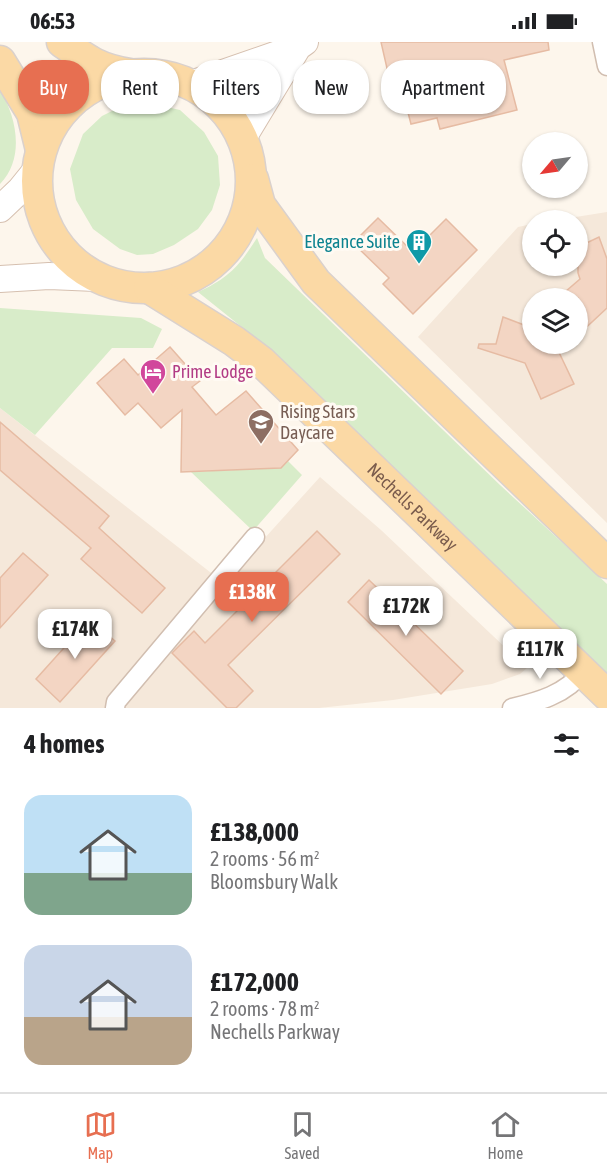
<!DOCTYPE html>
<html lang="en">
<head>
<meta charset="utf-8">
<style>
	body { margin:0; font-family:"Asap Condensed",sans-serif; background:#f6f6f6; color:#202124; height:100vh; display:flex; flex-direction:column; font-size:22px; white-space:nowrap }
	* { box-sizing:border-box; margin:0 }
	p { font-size:20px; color:#757577 }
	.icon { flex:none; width:33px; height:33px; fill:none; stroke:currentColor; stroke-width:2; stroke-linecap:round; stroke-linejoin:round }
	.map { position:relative; height:666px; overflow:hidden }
	.details { display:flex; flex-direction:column; background:#fff; flex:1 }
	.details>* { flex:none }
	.top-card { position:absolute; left:18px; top:18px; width:572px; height:54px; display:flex; gap:12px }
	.needle { width:39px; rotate:241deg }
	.controls { position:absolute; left:522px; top:90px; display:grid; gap:12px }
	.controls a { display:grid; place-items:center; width:66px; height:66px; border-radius:50%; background:#fff; box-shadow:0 2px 4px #0004; font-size:30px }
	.price { position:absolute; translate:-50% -51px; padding:0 14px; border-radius:12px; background:#fff; color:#222; font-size:20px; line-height:39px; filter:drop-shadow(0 2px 3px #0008) }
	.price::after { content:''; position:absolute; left:50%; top:36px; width:18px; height:14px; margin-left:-9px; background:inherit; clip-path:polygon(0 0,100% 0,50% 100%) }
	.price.selected { background:#e76f51; color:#fff }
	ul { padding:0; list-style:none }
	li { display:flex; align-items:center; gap:18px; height:150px; padding:0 24px }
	li span { display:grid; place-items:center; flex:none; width:168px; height:120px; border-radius:18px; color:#555 }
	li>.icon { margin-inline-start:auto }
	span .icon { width:72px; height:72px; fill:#fffc; stroke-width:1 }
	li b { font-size:26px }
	h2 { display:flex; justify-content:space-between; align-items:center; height:72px; padding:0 24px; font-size:26px }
	.pill { padding:0 21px; border-radius:24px; background:#fff; box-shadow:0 2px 4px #0004; font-size:21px; line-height:54px }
	.pill.selected { background:#e76f51; color:#fff }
	.status { display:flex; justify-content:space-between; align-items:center; height:42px; padding:0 30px; background:#fff; direction:ltr }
	.status svg { height:16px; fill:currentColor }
	.dock { display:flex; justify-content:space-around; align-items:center; height:84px; border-top:2px solid #e0e0e0; background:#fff; font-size:16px; color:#757577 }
	.dock a { display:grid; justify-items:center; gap:3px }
	.dock .selected { color:#e76f51 }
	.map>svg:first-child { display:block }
	.residential { fill:#f5e8da; fill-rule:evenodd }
	.green { fill:#d8ecc9 }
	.building { fill:#f3d5c3; stroke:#e6bba3; stroke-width:1.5 }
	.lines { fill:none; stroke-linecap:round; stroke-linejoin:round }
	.street-casing { stroke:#d1beb0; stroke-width:21 }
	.secondary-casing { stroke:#d6c0b0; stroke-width:28 }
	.primary-casing { stroke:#dad1cd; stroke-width:33 }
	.street { stroke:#fff; stroke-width:18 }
	.secondary { stroke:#fff; stroke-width:26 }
	.primary { stroke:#fbd9a5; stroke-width:30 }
	.labels { text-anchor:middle; stroke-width:6; stroke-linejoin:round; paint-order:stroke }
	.culture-label { font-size:18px; fill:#0d838f; stroke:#fffaf3; text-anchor:end }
	.hotel-label { font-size:18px; fill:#b23c85; stroke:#fffaf3; text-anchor:start }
	.education-label { font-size:18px; fill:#785e54; stroke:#fffaf3; text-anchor:start }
	.street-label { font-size:18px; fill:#7a5c4d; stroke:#fffaf3 }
</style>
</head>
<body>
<div class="status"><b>06:53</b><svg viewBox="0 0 49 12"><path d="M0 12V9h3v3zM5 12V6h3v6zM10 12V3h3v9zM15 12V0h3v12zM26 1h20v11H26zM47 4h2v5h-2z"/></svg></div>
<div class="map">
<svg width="607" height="666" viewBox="0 0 607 666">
	<rect width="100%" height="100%" fill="#fdf6ec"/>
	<path class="residential" d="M 607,170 L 607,481 L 418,295 L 518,185 L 532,182 L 532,224 L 578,224 L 578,178 L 557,178 ZM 532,256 L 578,256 L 578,302 L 532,302 Z
		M 0,366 L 224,541 L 320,435 L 381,488 L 527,626 L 520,632 L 492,642 L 393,658 L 319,666 L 0,666 Z"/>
	<path class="green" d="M 0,48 C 17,76 25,116 0,142 Z
		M 149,61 L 180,68 L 204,90 L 218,114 L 220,143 L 212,168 L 198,187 L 174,203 L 153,212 L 137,213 L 120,207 L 93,187 L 76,158 L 70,127 L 83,92 L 102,74 L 122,64 Z
		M 257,196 L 265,216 L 500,443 L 607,542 L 607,631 L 259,299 L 198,250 C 229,236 239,224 257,196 Z
		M 0,266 L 141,276 L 162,287 L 153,306 L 112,306 L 35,393 L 0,366 Z
		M 288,419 L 302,433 L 253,489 L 191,430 L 281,426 Z"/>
	<path class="building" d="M 381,0 L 548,0 L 549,8 L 504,18 L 517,68 L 440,87 L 437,76 L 411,82 L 404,55 L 394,57 Z
		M 378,176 L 413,210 L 446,177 L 477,208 L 413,272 L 383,242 L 389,236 L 353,201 Z
		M 599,195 L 607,217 L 607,266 L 578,293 L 578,256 L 558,256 L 580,237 L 578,231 L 578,205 Z
		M 503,275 L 532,286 L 532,302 L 555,302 L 574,342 L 541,357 L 525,321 L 478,306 L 479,302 L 496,302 Z
		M 170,305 L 200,339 L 192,345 L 216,373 L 246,349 L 298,408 L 281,426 L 181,430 L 182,368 L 161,386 L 138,361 L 125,373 L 97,341 L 124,317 L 138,333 Z
		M 0,380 L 109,474 L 99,486 L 165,546 L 142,571 L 81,517 L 91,506 L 0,428 Z
		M 317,489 L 340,512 L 228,623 L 253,649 L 236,666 L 227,666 L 172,611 L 194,589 L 205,601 Z
		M 23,511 L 48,533 L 0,586 L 0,536 Z
		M 369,538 L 463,629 L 441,652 L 348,560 Z
		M 90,577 L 115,599 L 60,660 L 36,637 Z"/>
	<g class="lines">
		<g class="street-casing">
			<path id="street" d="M 602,0 L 607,24
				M 115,666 L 116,660 L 255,495
				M 512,666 C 537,660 567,652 582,630"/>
		</g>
		<g class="secondary-casing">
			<path id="secondary" d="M 191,42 L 298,5 L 305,0
				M 243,96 L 298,5
				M 0,167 L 20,148 L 37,127
				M 0,237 L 49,234 L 96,236"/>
		</g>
		<g class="primary-casing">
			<g id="primary">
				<path d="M 62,0 C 87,18 98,27 130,32"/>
				<path d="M 0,19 L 32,71 L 41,108"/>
				<circle cx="144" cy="139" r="107"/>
				<path d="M 253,137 L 260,163 L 316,240 L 607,521"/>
				<path id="s1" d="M 149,246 L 234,299 L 262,320 L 607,653"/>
			</g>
		</g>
		<use href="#street" class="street"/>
		<use href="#secondary" class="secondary"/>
		<use href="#primary" class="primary"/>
	</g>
	<defs>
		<g id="building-pin" transform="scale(1.35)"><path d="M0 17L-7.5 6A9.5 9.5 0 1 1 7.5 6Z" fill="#0f9aa8" stroke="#fffaf3"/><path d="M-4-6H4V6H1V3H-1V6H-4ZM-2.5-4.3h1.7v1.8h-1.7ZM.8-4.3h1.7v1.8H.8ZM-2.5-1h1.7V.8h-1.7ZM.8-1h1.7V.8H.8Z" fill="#fff"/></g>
		<g id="hotel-pin" transform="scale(1.35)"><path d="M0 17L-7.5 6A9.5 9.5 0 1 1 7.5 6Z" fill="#d1479c" stroke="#fffaf3"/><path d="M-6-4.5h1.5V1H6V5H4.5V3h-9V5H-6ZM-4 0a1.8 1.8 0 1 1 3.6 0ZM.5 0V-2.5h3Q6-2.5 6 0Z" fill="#fff"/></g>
		<g id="school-pin" transform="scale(1.35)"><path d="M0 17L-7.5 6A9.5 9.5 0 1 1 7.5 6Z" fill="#8d6e63" stroke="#fffaf3"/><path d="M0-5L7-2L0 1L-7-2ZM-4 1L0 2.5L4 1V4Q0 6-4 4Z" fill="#fff"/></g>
	</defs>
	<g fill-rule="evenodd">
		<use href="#building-pin" x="419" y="200"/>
		<use href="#hotel-pin" x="153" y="330"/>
		<use href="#school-pin" x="261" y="380"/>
	</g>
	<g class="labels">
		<g class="culture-label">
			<text x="400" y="206">Elegance Suite</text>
		</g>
		<g class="hotel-label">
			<text x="172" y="336">Prime Lodge</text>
		</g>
		<g class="education-label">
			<text x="280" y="376">Rising Stars<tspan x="280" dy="21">Daycare</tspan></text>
		</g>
		<g class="street-label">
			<text dy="6" stroke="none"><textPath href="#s1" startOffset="344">Nechells Parkway</textPath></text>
		</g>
	</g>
</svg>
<div class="controls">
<a><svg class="needle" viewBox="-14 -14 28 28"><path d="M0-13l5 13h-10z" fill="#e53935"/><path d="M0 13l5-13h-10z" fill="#757577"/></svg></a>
<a><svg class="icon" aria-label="locate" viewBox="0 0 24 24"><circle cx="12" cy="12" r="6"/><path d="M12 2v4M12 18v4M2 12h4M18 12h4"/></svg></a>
<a><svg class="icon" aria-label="layers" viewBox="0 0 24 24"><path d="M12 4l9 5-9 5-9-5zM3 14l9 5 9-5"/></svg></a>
</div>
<b class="price selected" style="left:252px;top:581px">£138K</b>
<b class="price" style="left:406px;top:595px">£172K</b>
<b class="price" style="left:75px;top:618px">£174K</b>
<b class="price" style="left:540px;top:638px">£117K</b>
<div class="top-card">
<a class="pill selected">Buy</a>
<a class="pill">Rent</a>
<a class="pill">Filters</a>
<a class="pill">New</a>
<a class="pill">Apartment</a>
</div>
</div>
<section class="details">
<h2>4 homes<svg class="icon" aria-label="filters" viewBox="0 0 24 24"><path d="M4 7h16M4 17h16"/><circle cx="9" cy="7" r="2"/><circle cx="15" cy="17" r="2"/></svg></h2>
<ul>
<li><span style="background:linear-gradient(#bfe0f5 65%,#7fa58c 0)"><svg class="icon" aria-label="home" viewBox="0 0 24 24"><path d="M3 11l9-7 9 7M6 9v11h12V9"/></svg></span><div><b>£138,000</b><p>2 rooms · 56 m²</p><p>Bloomsbury Walk</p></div></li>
<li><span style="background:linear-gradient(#c9d6e8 60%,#b9a48a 0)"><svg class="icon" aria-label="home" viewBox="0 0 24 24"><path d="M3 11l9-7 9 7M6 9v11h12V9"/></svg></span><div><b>£172,000</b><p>2 rooms · 78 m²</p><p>Nechells Parkway</p></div></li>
</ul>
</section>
<nav class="dock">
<a class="selected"><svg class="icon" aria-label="map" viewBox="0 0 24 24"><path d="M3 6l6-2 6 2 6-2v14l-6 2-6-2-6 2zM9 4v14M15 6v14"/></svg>Map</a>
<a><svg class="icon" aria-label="saved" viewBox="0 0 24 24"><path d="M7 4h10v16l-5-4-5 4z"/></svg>Saved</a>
<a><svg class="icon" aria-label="home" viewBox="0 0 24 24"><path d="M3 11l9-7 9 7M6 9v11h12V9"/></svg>Home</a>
</nav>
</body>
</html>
